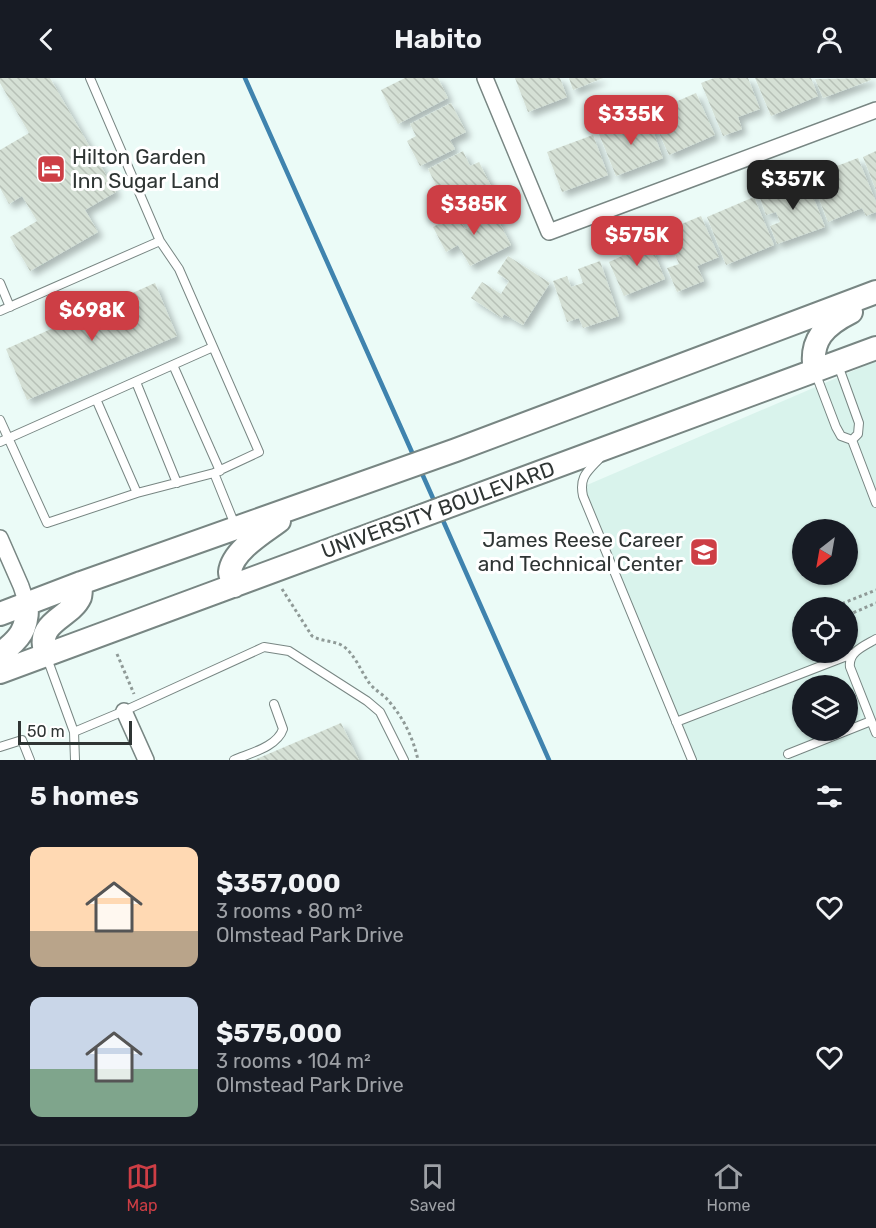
<!DOCTYPE html>
<html lang="en">
<head>
<meta charset="utf-8">
<style>
	body { margin:0; font-family:Rubik,sans-serif; background:#20242c; color:#f1f3f6; height:100vh; display:flex; flex-direction:column; font-size:22px; white-space:nowrap }
	* { box-sizing:border-box; margin:0 }
	p { font-size:20px; color:#9ea1a6 }
	.icon { flex:none; width:33px; height:33px; fill:none; stroke:currentColor; stroke-width:2; stroke-linecap:round; stroke-linejoin:round }
	.map { position:relative; height:682px; overflow:hidden }
	.drawer { display:flex; flex-direction:column; background:#171b24; flex:1 }
	.drawer>* { flex:none }
	.needle { width:39px; rotate:211deg }
	.controls { position:absolute; left:792px; top:441px; display:grid; gap:12px }
	.controls a { display:grid; place-items:center; width:66px; height:66px; border-radius:50%; background:#171b24; box-shadow:0 2px 4px #0004; font-size:30px }
	.scale { position:absolute; left:18px; bottom:15px; width:114px; box-sizing:border-box; padding-left:6px; border:3px solid #2f3534; border-top:0; font-size:16px; line-height:21px; white-space:nowrap; color:#2f3534; -webkit-text-stroke:4px #fff; paint-order:stroke }
	.price { position:absolute; translate:-50% -51px; padding:0 14px; border-radius:12px; background:#cd3e45; color:#fff; font-size:20px; line-height:39px; filter:drop-shadow(0 2px 3px #0008) }
	.price::after { content:''; position:absolute; left:50%; top:36px; width:18px; height:14px; margin-left:-9px; background:inherit; clip-path:polygon(0 0,100% 0,50% 100%) }
	.price.on { background:#222; color:#fff }
	ul { padding:0; list-style:none }
	li { display:flex; align-items:center; gap:18px; height:150px; padding:0 30px }
	li span { display:grid; place-items:center; flex:none; width:168px; height:120px; border-radius:12px; color:#555 }
	li>.icon { margin-inline-start:auto }
	span .icon { width:72px; height:72px; fill:#fffc; stroke-width:1 }
	li b { font-size:26px }
	h2 { display:flex; justify-content:space-between; align-items:center; height:72px; padding:0 30px; font-size:26px }
	header { display:flex; justify-content:space-between; align-items:center; height:78px; padding:0 30px; background:#171b24; font-size:27px; font-weight:600 }
	.tab-bar { display:flex; justify-content:space-around; align-items:center; height:84px; border-top:2px solid #363941; background:#171b24; font-size:16px; color:#9ea1a6 }
	.tab-bar a { display:grid; justify-items:center; gap:3px }
	.tab-bar .on { color:#cd3e45 }
	.map>svg:first-child { display:block }
	.built { fill:#d9f3ec; fill-rule:evenodd }
	.lines { fill:none; stroke-linecap:round; stroke-linejoin:round }
	.stream { stroke:#3f83ae; stroke-width:4.5 }
	.building { fill:url(#building-back-hatch); filter:url(#shadow) }
	.lane-casing { stroke:#788683; stroke-width:10 }
	.street-casing { stroke:#788683; stroke-width:18 }
	.secondary-casing { stroke:#788683; stroke-width:26 }
	.path { stroke:#8f9a97; stroke-width:3; stroke-dasharray:3 3; stroke-linecap:butt }
	.lane { stroke:#fff; stroke-width:8 }
	.street { stroke:#fff; stroke-width:15 }
	.secondary { stroke:#fff; stroke-width:22 }
	.labels { text-anchor:middle; stroke-width:6; stroke-linejoin:round; paint-order:stroke }
	.poi-label { font-size:21px; fill:#2f3534; stroke:#fff; text-anchor:start }
	.street-label { font-size:21px; fill:#2f3534; stroke:#fff }
</style>
</head>
<body>
<header><svg class="icon" aria-label="back" viewBox="0 0 24 24"><path d="M15 5l-7 7 7 7"/></svg>Habito<svg class="icon" aria-label="person" viewBox="0 0 24 24"><circle cx="12" cy="8" r="4"/><path d="M4 21q1-7 8-7t8 7"/></svg></header>
<div class="map">
<svg width="876" height="682" viewBox="0 0 876 682">
	<defs>
		<pattern id="building-back-hatch" width="6" height="6" patternUnits="userSpaceOnUse" patternTransform="scale(1.5)"><rect width="6" height="6" fill="#d5e0d5"/><path d="M-1 5l2 2M0 0l6 6M5-1l2 2" fill="none" stroke="#b7c1b7"/></pattern>
		<filter id="shadow"><feDropShadow dx="5" dy="5" stdDeviation="3" flood-color="#0004"/></filter>
	</defs>
	<rect width="100%" height="100%" fill="#ebfbf7"/>
	<path class="built" d="M 876,283 L 876,682 L 689,682 L 580,410 ZM 802,452 L 848,452 L 848,496 L 802,496 ZM 802,530 L 848,530 L 848,574 L 802,574 ZM 802,608 L 848,608 L 848,652 L 802,652 Z"/>
	<g class="lines">
		<path class="stream" d="M 245,0 L 415,381
			M 420,391 L 436,427
			M 441,438 L 549,682"/>
	</g>
	<path class="building" d="M 0,0 L 50,0 L 116,114 L 85,132 L 98,154 L 30,193 L 10,159 L 37,143 L 22,118 L 9,126 L 0,110 L 0,72 L 29,55 L 0,5 Z
		M 405,0 L 438,0 L 448,20 L 398,46 L 381,12 Z
		M 515,0 L 560,0 L 567,19 L 528,34 Z
		M 569,0 L 603,0 L 573,12 Z
		M 714,0 L 748,0 L 760,31 L 738,39 L 742,51 L 723,58 L 701,5 Z
		M 755,0 L 811,0 L 818,18 L 771,38 Z
		M 870,0 L 871,2 L 823,20 L 815,1 Z
		M 696,15 L 715,57 L 669,77 L 650,35 Z
		M 451,25 L 466,54 L 450,62 L 455,71 L 420,88 L 407,63 L 416,58 L 410,46 Z
		M 647,37 L 663,80 L 616,98 L 599,56 Z
		M 593,57 L 608,97 L 562,114 L 547,74 Z
		M 463,73 L 470,88 L 479,84 L 494,114 L 441,140 L 434,125 L 443,121 L 428,91 Z
		M 876,73 L 876,112 L 863,79 Z
		M 858,80 L 876,124 L 876,134 L 866,138 L 862,130 L 828,144 L 814,108 L 827,103 L 824,93 Z
		M 806,100 L 825,149 L 777,166 L 770,148 L 780,144 L 776,134 L 766,137 L 759,117 Z
		M 754,119 L 774,167 L 726,187 L 707,139 Z
		M 488,123 L 511,167 L 470,188 L 458,167 L 446,174 L 433,149 L 457,136 L 465,151 L 483,142 L 476,129 Z
		M 701,138 L 719,179 L 697,188 L 704,203 L 677,214 L 667,190 L 679,186 L 672,169 L 662,173 L 655,157 Z
		M 647,158 L 665,201 L 624,218 L 609,184 L 622,178 L 618,170 Z
		M 508,178 L 550,205 L 523,247 L 504,236 L 502,240 L 471,220 L 482,204 L 501,216 L 509,203 L 497,195 Z
		M 600,183 L 619,238 L 583,250 L 579,240 L 567,244 L 553,203 L 567,198 L 571,209 L 583,205 L 578,191 Z
		M 155,205 L 177,258 L 27,322 L 6,271 Z
		M 341,645 L 359,682 L 254,682 Z"/>
	<g class="lines">
		<g class="lane-casing">
			<path id="lane" d="M 0,205 L 10,229
				M 0,233 L 160,163
				M 173,287 L 220,393
				M 815,294 L 836,349 L 841,358 L 852,362 L 858,356 L 859,345 L 838,287
				M 136,304 L 177,405
				M 96,321 L 137,415
				M 0,342 L 47,445 L 137,415 L 214,395 L 259,374 L 179,191 L 160,163 L 90,0
				M 852,362 L 876,425
				M 0,364 L 213,269
				M 599,381 C 587,394 579,399 583,418 L 692,682
				M 214,395 L 235,447
				M 876,561 C 864,568 848,574 850,589 L 876,655
				M 47,580 L 74,654 L 75,682
				M 676,644 L 852,576
				M 74,654 L 124,633 L 264,569 L 289,573 L 367,623 L 380,634 L 404,682
				M 0,669 L 22,662 L 30,682
				M 788,676 L 871,643
				M 234,682 C 250,675 277,669 283,651 L 274,626"/>
		</g>
		<g class="street-casing">
			<path id="street" d="M 485,0 L 549,154 L 876,32
				M 0,460 L 21,508 L 27,526
				M 124,633 L 146,682"/>
		</g>
		<g class="secondary-casing">
			<path id="secondary" d="M 815,293 C 809,262 825,247 851,234
				M 234,508 C 233,504 230,498 230,494 C 232,473 264,454 279,443
				M 0,536 L 81,505 L 456,372 L 876,214
				M 0,576 C 20,561 28,551 27,526
				M 46,577 C 34,543 70,541 80,519 C 81,516 81,509 81,505
				M 0,594 L 876,270"/>
		</g>
		<path class="path" d="M 282,511 L 312,558 C 322,564 333,562 343,568 C 355,576 361,594 370,606 C 375,612 382,616 387,621 C 403,639 413,659 418,682
			M 831,530 L 876,512
			M 848,537 L 876,525
			M 117,576 L 134,616"/>
		<use href="#lane" class="lane"/>
		<use href="#street" class="street"/>
		<use href="#secondary" class="secondary"/>
	</g>
	<defs>
		<g id="hotel-square" transform="scale(1.5)"><rect x="-9" y="-9" width="18" height="18" rx="4" fill="#cd3e45" stroke="#fff"/><path d="M-6-4.5h1.5V1H6V5H4.5V3h-9V5H-6ZM-4 0a1.8 1.8 0 1 1 3.6 0ZM.5 0V-2.5h3Q6-2.5 6 0Z" fill="#fff"/></g>
		<g id="school-square" transform="scale(1.5)"><rect x="-9" y="-9" width="18" height="18" rx="4" fill="#cd3e45" stroke="#fff"/><path d="M0-5L7-2L0 1L-7-2ZM-4 1L0 2.5L4 1V4Q0 6-4 4Z" fill="#fff"/></g>
	</defs>
	<g fill-rule="evenodd">
		<use href="#hotel-square" x="51" y="91"/>
		<use href="#school-square" x="704" y="474"/>
	</g>
	<g class="labels">
		<g class="poi-label">
			<text x="72" y="86">Hilton Garden<tspan x="72" dy="24">Inn Sugar Land</tspan></text>
			<text x="683" y="469" text-anchor="end">James Reese Career<tspan x="683" dy="24">and Technical Center</tspan></text>
		</g>
		<g class="street-label">
			<text transform="translate(438 432) rotate(-20)" y="7">UNIVERSITY BOULEVARD</text>
		</g>
	</g>
</svg>
<div class="controls">
<a><svg class="needle" viewBox="-14 -14 28 28"><path d="M0-13l5 13h-10z" fill="#e53935"/><path d="M0 13l5-13h-10z" fill="#9ea1a6"/></svg></a>
<a><svg class="icon" aria-label="locate" viewBox="0 0 24 24"><circle cx="12" cy="12" r="6"/><path d="M12 2v4M12 18v4M2 12h4M18 12h4"/></svg></a>
<a><svg class="icon" aria-label="layers" viewBox="0 0 24 24"><path d="M12 4l9 5-9 5-9-5zM3 14l9 5 9-5"/></svg></a>
</div>
<div class="scale">50 m</div>
<b class="price" style="left:631px;top:68px">$335K</b>
<b class="price on" style="left:793px;top:133px">$357K</b>
<b class="price" style="left:474px;top:158px">$385K</b>
<b class="price" style="left:637px;top:189px">$575K</b>
<b class="price" style="left:92px;top:264px">$698K</b>
</div>
<section class="drawer">
<h2>5 homes<svg class="icon" aria-label="filters" viewBox="0 0 24 24"><path d="M4 7h16M4 17h16"/><circle cx="9" cy="7" r="2"/><circle cx="15" cy="17" r="2"/></svg></h2>
<ul>
<li><span style="background:linear-gradient(#ffd9b3 70%,#b9a48a 0)"><svg class="icon" aria-label="home" viewBox="0 0 24 24"><path d="M3 11l9-7 9 7M6 9v11h12V9"/></svg></span><div><b>$357,000</b><p>3 rooms · 80 m²</p><p>Olmstead Park Drive</p></div><svg class="icon" aria-label="heart" viewBox="0 0 24 24"><path d="M12 20l-8-8c-3-5 5-10 8-4 3-6 11-1 8 4z"/></svg></li>
<li><span style="background:linear-gradient(#c9d6e8 60%,#7fa58c 0)"><svg class="icon" aria-label="home" viewBox="0 0 24 24"><path d="M3 11l9-7 9 7M6 9v11h12V9"/></svg></span><div><b>$575,000</b><p>3 rooms · 104 m²</p><p>Olmstead Park Drive</p></div><svg class="icon" aria-label="heart" viewBox="0 0 24 24"><path d="M12 20l-8-8c-3-5 5-10 8-4 3-6 11-1 8 4z"/></svg></li>
</ul>
</section>
<nav class="tab-bar">
<a class="on"><svg class="icon" aria-label="map" viewBox="0 0 24 24"><path d="M3 6l6-2 6 2 6-2v14l-6 2-6-2-6 2zM9 4v14M15 6v14"/></svg>Map</a>
<a><svg class="icon" aria-label="saved" viewBox="0 0 24 24"><path d="M7 4h10v16l-5-4-5 4z"/></svg>Saved</a>
<a><svg class="icon" aria-label="home" viewBox="0 0 24 24"><path d="M3 11l9-7 9 7M6 9v11h12V9"/></svg>Home</a>
</nav>
</body>
</html>
